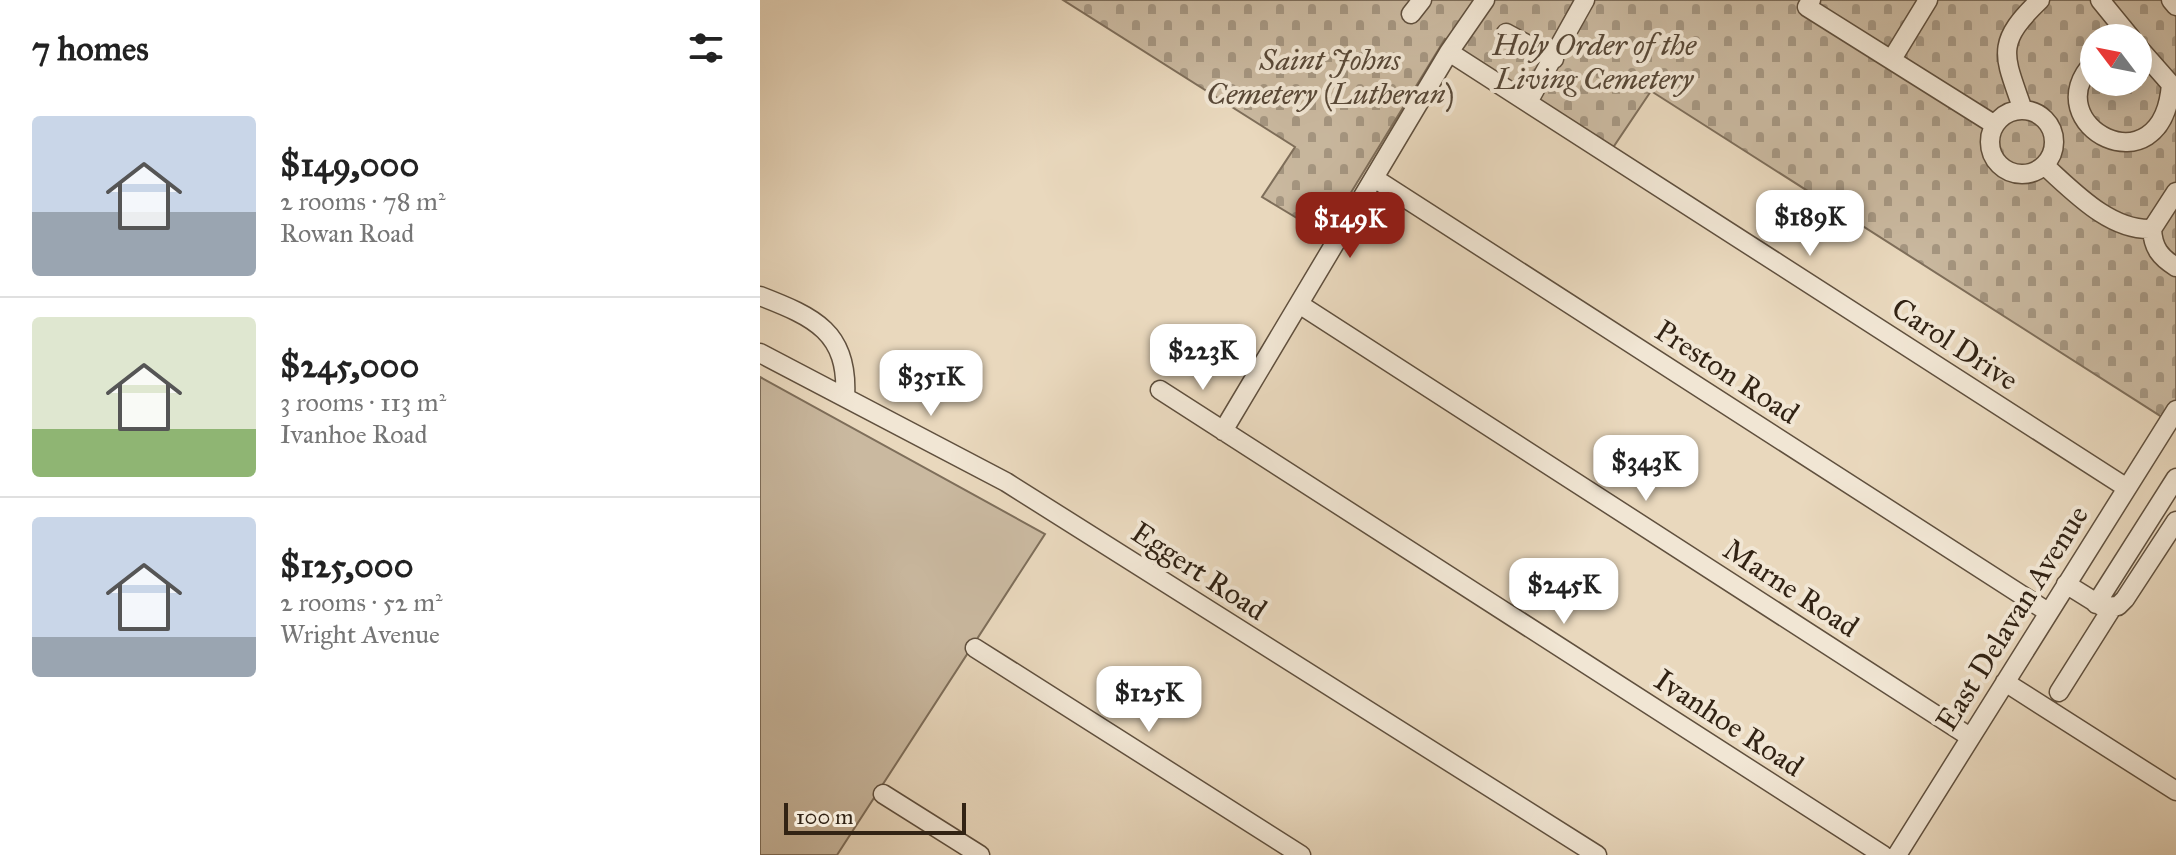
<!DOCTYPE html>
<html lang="en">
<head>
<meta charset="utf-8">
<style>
	body { margin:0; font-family:"IM FELL Great Primer",serif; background:#f2f2f2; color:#222; height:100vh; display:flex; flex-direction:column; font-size:30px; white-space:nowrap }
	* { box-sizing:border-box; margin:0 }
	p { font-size:26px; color:#767676 }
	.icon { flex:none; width:44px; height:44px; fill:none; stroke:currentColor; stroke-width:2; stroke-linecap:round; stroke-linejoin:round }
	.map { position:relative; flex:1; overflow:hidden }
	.details { display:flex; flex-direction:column; background:#fff; width:760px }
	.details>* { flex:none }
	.needle { width:52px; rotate:302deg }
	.buttons { position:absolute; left:1320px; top:24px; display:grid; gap:16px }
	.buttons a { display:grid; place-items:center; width:72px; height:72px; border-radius:50%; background:#fff; box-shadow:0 4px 20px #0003; font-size:40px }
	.scale { position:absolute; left:24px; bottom:20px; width:182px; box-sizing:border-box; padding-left:8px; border:4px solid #322314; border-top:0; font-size:22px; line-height:28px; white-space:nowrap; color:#322314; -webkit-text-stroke:6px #f1e6d4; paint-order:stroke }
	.price { position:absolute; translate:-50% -68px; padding:0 18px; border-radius:16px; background:#fff; color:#222; font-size:26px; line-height:52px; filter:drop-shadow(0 2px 4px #0008) }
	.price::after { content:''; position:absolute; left:50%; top:48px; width:24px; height:18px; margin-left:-12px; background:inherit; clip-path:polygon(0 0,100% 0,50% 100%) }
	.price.current { background:#8f2418; color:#fff }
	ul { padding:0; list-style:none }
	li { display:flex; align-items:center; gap:24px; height:200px; padding:0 32px }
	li+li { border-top:2px solid #e0e0e0 }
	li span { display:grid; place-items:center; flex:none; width:224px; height:160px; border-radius:8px; color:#555 }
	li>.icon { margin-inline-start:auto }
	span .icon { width:96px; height:96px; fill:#fffc; stroke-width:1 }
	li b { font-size:34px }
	h2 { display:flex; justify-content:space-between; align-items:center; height:96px; padding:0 32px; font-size:34px }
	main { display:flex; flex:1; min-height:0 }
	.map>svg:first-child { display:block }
	.grass { fill:#cab9a0; stroke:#7e6e5a; stroke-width:2 }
	.cemetery { fill:url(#cemetery-stones); stroke:#7e6e5a; stroke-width:2; fill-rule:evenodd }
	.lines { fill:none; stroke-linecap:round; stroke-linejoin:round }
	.minor-casing { stroke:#60503e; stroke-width:21 }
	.minor { stroke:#f1e6d4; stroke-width:18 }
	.labels { text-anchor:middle; stroke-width:8; stroke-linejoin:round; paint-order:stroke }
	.park-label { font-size:30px; font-style:italic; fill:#584837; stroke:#f1e6d4 }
	.street-label { font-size:30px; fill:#322314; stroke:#f1e6d4 }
</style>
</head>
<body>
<main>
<section class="details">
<h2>7 homes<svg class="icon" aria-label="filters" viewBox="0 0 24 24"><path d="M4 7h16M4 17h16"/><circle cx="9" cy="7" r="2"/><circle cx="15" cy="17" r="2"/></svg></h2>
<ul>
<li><span style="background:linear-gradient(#c9d6e8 60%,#9aa5b1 0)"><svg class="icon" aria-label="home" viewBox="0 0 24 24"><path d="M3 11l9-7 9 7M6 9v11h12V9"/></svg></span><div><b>$149,000</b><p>2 rooms · 78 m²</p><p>Rowan Road</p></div></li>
<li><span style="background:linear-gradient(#dfe7d0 70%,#8fb573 0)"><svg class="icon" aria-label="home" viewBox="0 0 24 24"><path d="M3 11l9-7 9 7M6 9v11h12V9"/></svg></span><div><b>$245,000</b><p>3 rooms · 113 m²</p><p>Ivanhoe Road</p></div></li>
<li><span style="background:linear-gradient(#c9d6e8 75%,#9aa5b1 0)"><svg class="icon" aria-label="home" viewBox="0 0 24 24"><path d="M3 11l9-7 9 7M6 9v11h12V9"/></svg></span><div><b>$125,000</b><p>2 rooms · 52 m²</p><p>Wright Avenue</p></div></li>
</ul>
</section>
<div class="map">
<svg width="1416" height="855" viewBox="0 0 1416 855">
	<defs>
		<pattern id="cemetery-stones" width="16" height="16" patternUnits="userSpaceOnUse" patternTransform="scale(2)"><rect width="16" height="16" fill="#cab9a0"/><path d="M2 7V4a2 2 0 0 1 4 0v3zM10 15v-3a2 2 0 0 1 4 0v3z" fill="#a59681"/></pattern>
	</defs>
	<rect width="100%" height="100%" fill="#e9d8bd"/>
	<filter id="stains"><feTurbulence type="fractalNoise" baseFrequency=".0025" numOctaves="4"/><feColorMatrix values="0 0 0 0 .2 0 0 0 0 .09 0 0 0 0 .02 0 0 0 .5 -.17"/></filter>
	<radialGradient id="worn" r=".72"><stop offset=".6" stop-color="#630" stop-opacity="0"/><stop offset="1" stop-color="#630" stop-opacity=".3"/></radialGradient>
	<path class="grass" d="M 0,377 L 285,534 L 77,855 L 0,855 Z"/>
	<path class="cemetery" d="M 303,0 L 1416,0 L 1416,426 L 891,91 L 852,149 L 685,39 L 565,235 L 502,197 L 535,147 ZM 1334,38 L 1378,38 L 1378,82 L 1334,82 Z"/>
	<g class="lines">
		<g class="minor-casing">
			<path id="minor" d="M 1051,0 L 1047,7 L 1235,125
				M 1340,0 L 1371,38
				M 1411,0 L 1416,6
				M 651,14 L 662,0
				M 746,33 L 794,59
				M 1378,47 L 1416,90
				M 689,52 L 725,0
				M 1132,59 L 1168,0
				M 1334,62 C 1273,125 1403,194 1411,84
				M 768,102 L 825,0
				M 1263,110 C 1244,55 1234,44 1280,0
				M1230 142a32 32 0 1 1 64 0a32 32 0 1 1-64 0Z
				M 1284,165 C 1314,192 1350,231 1392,229 C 1393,248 1400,257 1416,267
				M 614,178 L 1288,612
				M 1392,229 L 1416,192
				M 0,296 C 54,317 89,332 85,397
				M 539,304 L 1210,737
				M 0,353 L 246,482 L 837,855
				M 400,390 L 1123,855
				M 463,431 L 689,52 L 1367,488
				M 1306,584 L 1343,607 L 1358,606 L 1365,599 L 1416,521
				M 1336,604 L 1416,478
				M 215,648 L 541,855
				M 1245,682 L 1416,791
				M 1299,692 L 1352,608
				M 123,794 L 220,855
				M 1137,855 L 1416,410"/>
		</g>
		<use href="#minor" class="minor"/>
	</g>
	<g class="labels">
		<g class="park-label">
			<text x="834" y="55">Holy Order of the<tspan x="834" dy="34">Living Cemetery</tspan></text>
			<text x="570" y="70">Saint Johns<tspan x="570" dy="34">Cemetery (Lutheran)</tspan></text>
		</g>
		<g class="street-label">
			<text transform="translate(1195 344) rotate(33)" y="10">Carol Drive</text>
			<text transform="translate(967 372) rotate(33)" y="10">Preston Road</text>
			<text transform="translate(439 571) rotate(33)" y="10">Eggert Road</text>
			<text transform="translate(1031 588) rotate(33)" y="10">Marne Road</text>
			<text transform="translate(1252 618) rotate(-58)" y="10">East Delavan Avenue</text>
			<text transform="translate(969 723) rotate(33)" y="10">Ivanhoe Road</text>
		</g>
	</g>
	<rect width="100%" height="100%" filter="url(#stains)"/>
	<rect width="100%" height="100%" fill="url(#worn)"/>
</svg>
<div class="buttons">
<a><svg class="needle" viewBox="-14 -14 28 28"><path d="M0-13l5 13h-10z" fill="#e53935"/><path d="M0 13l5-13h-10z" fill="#767676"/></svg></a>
</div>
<div class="scale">100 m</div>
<b class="price" style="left:1050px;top:258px">$189K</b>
<b class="price current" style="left:590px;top:260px">$149K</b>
<b class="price" style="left:443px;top:392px">$223K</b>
<b class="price" style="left:171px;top:418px">$351K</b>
<b class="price" style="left:886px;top:503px">$343K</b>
<b class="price" style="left:804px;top:626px">$245K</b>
<b class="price" style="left:389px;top:734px">$125K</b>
</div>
</main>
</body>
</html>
